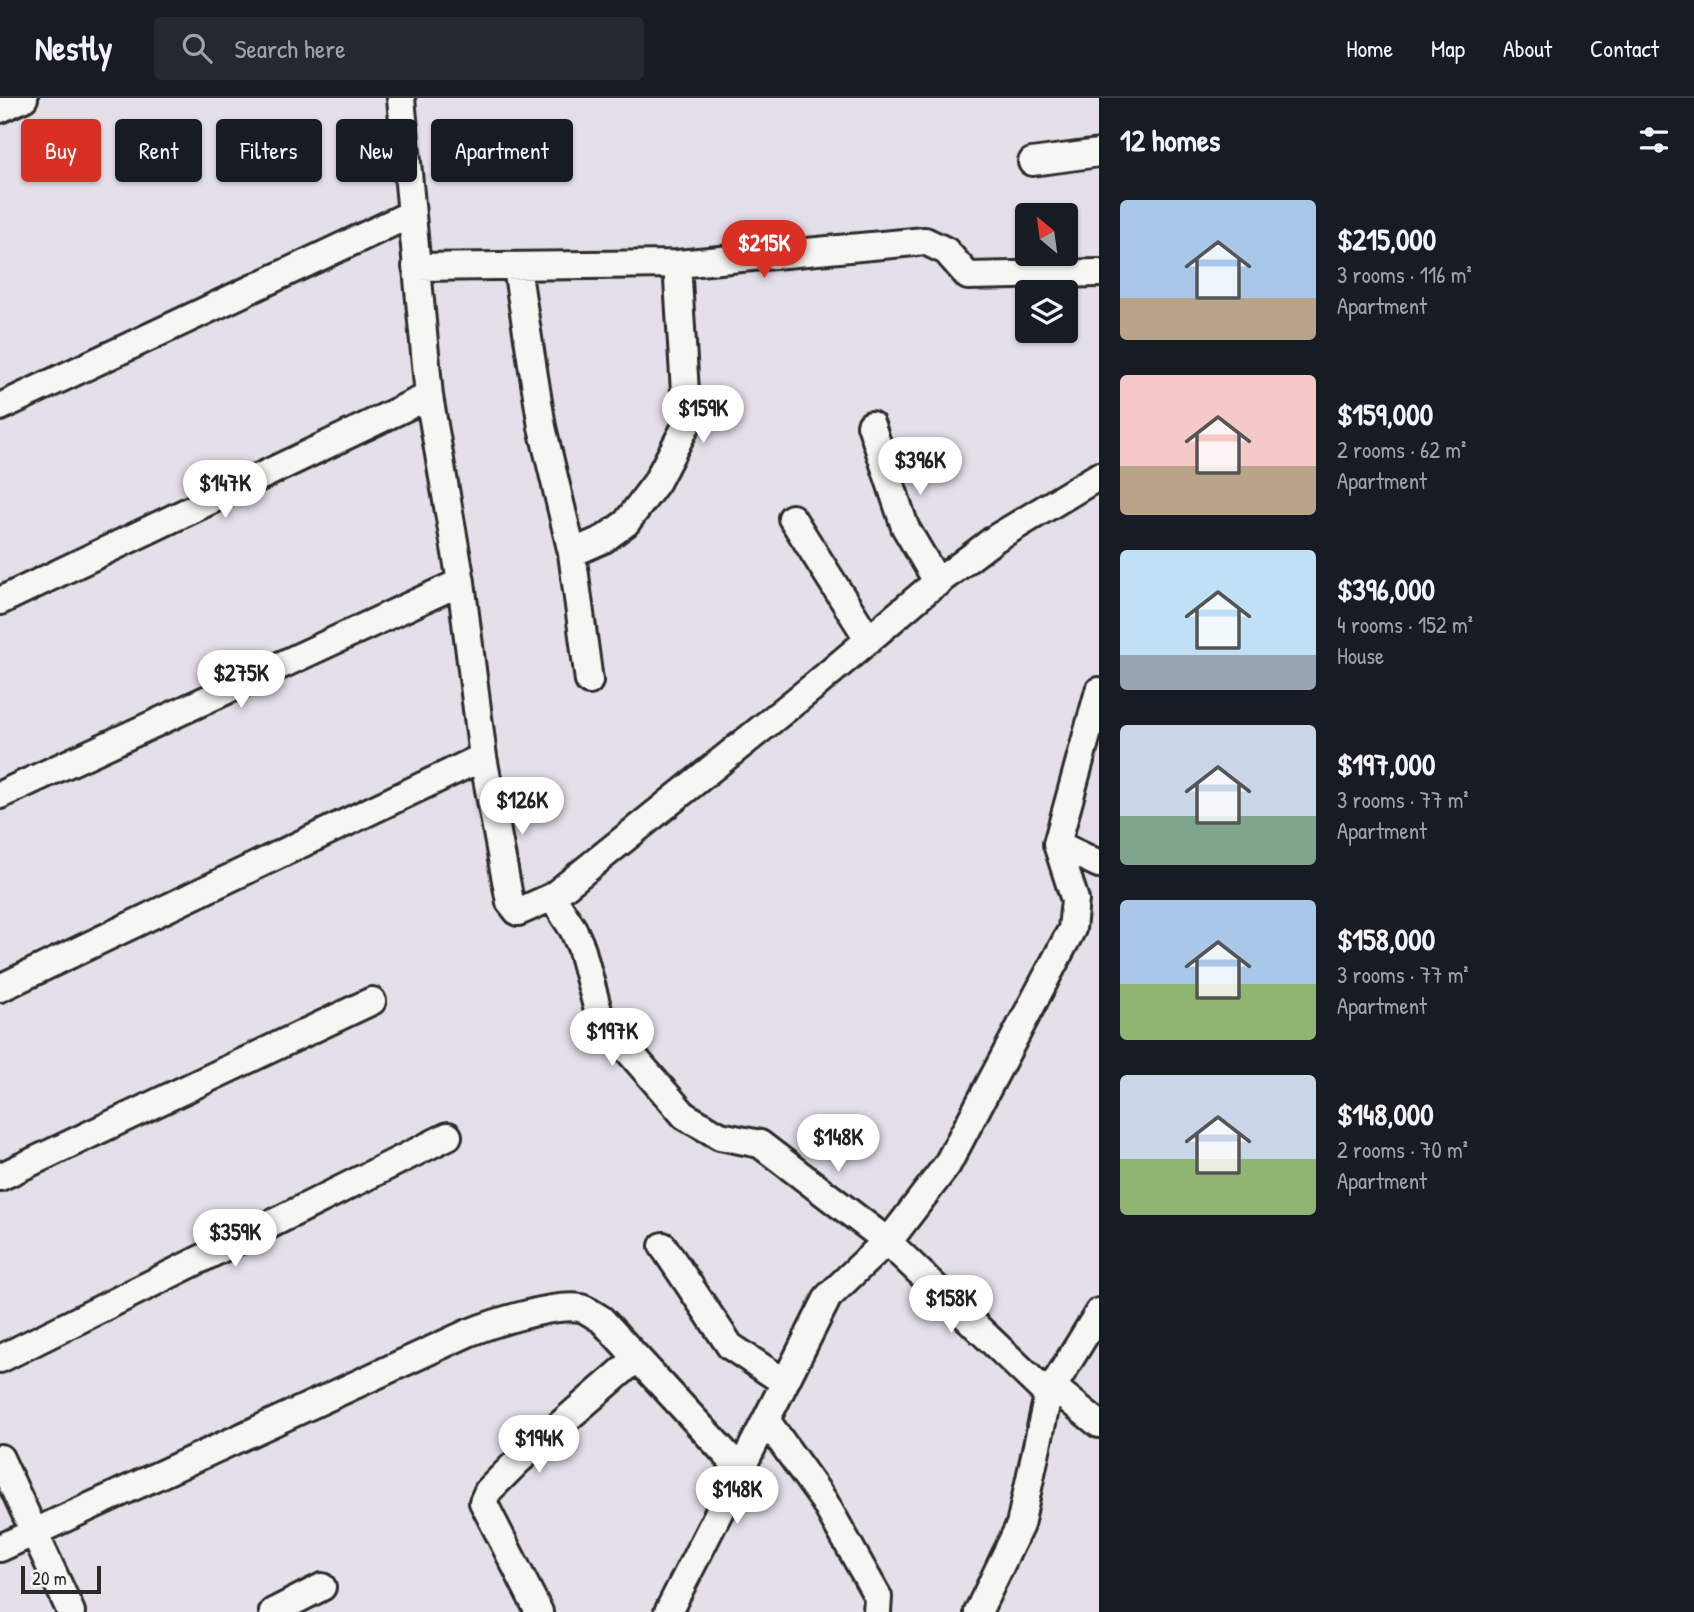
<!DOCTYPE html>
<html lang="en">
<head>
<meta charset="utf-8">
<style>
	body { margin:0; font-family:"Patrick Hand",sans-serif; background:#242831; color:#f1f3f6; height:100vh; display:flex; flex-direction:column; font-size:26px; white-space:nowrap }
	* { box-sizing:border-box; margin:0 }
	p { font-size:23px; color:#9ea1a6 }
	.icon { flex:none; width:38px; height:38px; fill:none; stroke:currentColor; stroke-width:2; stroke-linecap:round; stroke-linejoin:round }
	.map { position:relative; flex:1; overflow:hidden }
	.sheet { display:flex; flex-direction:column; background:#171b24; width:595px }
	.sheet>* { flex:none }
	.banner { position:absolute; left:21px; top:21px; width:665px; height:63px; display:flex; gap:14px }
	.needle { width:46px; rotate:331deg }
	.tools { position:absolute; left:1015px; top:105px; display:grid; gap:14px }
	.tools a { display:grid; place-items:center; width:63px; height:63px; border-radius:7px; background:#171b24; box-shadow:0 2px 5px #0004; font-size:35px }
	.scale { position:absolute; left:21px; bottom:18px; width:80px; box-sizing:border-box; padding-left:7px; border:4px solid #2b2b2b; border-top:0; font-size:19px; line-height:24px; white-space:nowrap; color:#2b2b2b; -webkit-text-stroke:5px #f6f6f2; paint-order:stroke }
	.price { position:absolute; translate:-50% -60px; padding:0 16px; border-radius:24px; background:#fff; color:#222; font-size:23px; line-height:46px; filter:drop-shadow(0 2px 4px #0008) }
	.price::after { content:''; position:absolute; left:50%; top:42px; width:21px; height:16px; margin-left:-10px; background:inherit; clip-path:polygon(0 0,100% 0,50% 100%) }
	.price.on { background:#d93025; color:#fff }
	ul { padding:0; list-style:none }
	li { display:flex; align-items:center; gap:21px; height:175px; padding:0 21px }
	li span { display:grid; place-items:center; flex:none; width:196px; height:140px; border-radius:7px; color:#555 }
	li>.icon { margin-inline-start:auto }
	span .icon { width:84px; height:84px; fill:#fffc; stroke-width:1 }
	li b { font-size:30px }
	h2 { display:flex; justify-content:space-between; align-items:center; height:84px; padding:0 21px; font-size:30px }
	.tag { padding:0 24px; border-radius:7px; background:#171b24; box-shadow:0 2px 5px #0004; font-size:24px; line-height:63px }
	.tag.on { background:#d93025; color:#fff }
	header { display:flex; align-items:center; gap:42px; box-sizing:border-box; height:98px; padding:0 35px; background:#171b24; border-bottom:2px solid #363941 }
	header strong { font-size:33px }
	nav { display:flex; gap:38px; margin-inline-start:auto; font-size:24px }
	.search { width:490px; height:63px; background:#242831; display:flex; align-items:center; gap:18px; box-sizing:border-box; padding:0 24px; border-radius:7px; color:#9ea1a6; font-size:26px }
	main { display:flex; flex:1; min-height:0 }
	.map>svg:first-child { display:block }
	.lines { fill:none; stroke-linecap:round; stroke-linejoin:round }
	.minor-casing { stroke:#2b2b2b; stroke-width:32 }
	.minor { stroke:#f6f6f2; stroke-width:26 }
</style>
</head>
<body>
<header>
<strong>Nestly</strong>
<div class="search"><svg class="icon" aria-label="search" viewBox="0 0 24 24"><circle cx="10" cy="10" r="6"/><path d="M15 15l6 6"/></svg>Search here</div>
<nav><a>Home</a><a>Map</a><a>About</a><a>Contact</a></nav>
</header>
<main>
<div class="map">
<svg width="1099" height="1514" viewBox="0 0 1099 1514">
	<rect width="100%" height="100%" fill="#e5dfea"/>
	<filter id="ink" filterUnits="userSpaceOnUse"><feTurbulence type="fractalNoise" baseFrequency=".0143" numOctaves="2"/><feDisplacementMap in="SourceGraphic" scale="14" xChannelSelector="R" yChannelSelector="G"/><feConvolveMatrix kernelMatrix="1 2 1 2 8 2 1 2 1" color-interpolation-filters="sRGB"/></filter>
	<g filter="url(#ink)">
		<g class="lines">
			<g class="minor-casing">
				<path id="minor" d="M 401,0 L 429,298 L 461,484 L 483,659 L 510,804 L 518,814 L 552,799 L 813,589 L 926,493 L 996,440 L 1099,378
					M 0,11 L 24,0
					M 1032,64 L 1099,55
					M 416,169 L 677,166 L 925,143 L 946,153 L 968,178 L 1099,175
					M 517,170 L 542,329 L 572,455 L 589,583
					M 0,309 L 411,116
					M 871,327 L 905,429 L 938,485
					M 792,420 L 869,542
					M 572,455 L 604,441 L 626,425 L 656,385 L 687,326 L 677,166
					M 0,503 L 429,298
					M 0,697 L 461,484
					M 1057,746 L 1099,766
					M 552,799 L 573,831 L 581,849 L 600,920 L 685,1018 L 720,1038 L 760,1046 L 887,1143 L 1048,1297
					M 0,890 L 483,659
					M 0,1079 L 372,903
					M 663,1148 L 730,1248 L 784,1284
					M 0,1261 L 448,1038
					M 1053,1289 L 1099,1326
					M 0,1360 L 71,1514
					M 0,1450 L 468,1235 C 493,1225 555,1205 581,1210 C 588,1212 595,1218 601,1221 L 740,1371
					M 273,1514 L 322,1489
					M 539,1514 L 483,1404 L 488,1393 L 517,1364 L 637,1260
					M 668,1514 L 766,1322
					M 877,1514 L 878,1499 L 824,1403 L 766,1322 L 828,1199 L 895,1135 L 947,1067 L 1072,831 L 1075,802 L 1057,746 L 1099,593
					M 978,1514 L 1020,1427 L 1048,1297 L 1099,1214"/>
			</g>
			<use href="#minor" class="minor"/>
		</g>
	</g>
</svg>
<div class="tools">
<a><svg class="needle" viewBox="-14 -14 28 28"><path d="M0-13l5 13h-10z" fill="#e53935"/><path d="M0 13l5-13h-10z" fill="#9ea1a6"/></svg></a>
<a><svg class="icon" aria-label="layers" viewBox="0 0 24 24"><path d="M12 4l9 5-9 5-9-5zM3 14l9 5 9-5"/></svg></a>
</div>
<div class="scale">20 m</div>
<b class="price on" style="left:764px;top:182px">$215K</b>
<b class="price" style="left:703px;top:347px">$159K</b>
<b class="price" style="left:920px;top:399px">$396K</b>
<b class="price" style="left:225px;top:422px">$147K</b>
<b class="price" style="left:241px;top:612px">$275K</b>
<b class="price" style="left:522px;top:739px">$126K</b>
<b class="price" style="left:612px;top:970px">$197K</b>
<b class="price" style="left:838px;top:1076px">$148K</b>
<b class="price" style="left:235px;top:1171px">$359K</b>
<b class="price" style="left:951px;top:1237px">$158K</b>
<b class="price" style="left:539px;top:1377px">$194K</b>
<b class="price" style="left:737px;top:1428px">$148K</b>
<div class="banner">
<a class="tag on">Buy</a>
<a class="tag">Rent</a>
<a class="tag">Filters</a>
<a class="tag">New</a>
<a class="tag">Apartment</a>
</div>
</div>
<section class="sheet">
<h2>12 homes<svg class="icon" aria-label="filters" viewBox="0 0 24 24"><path d="M4 7h16M4 17h16"/><circle cx="9" cy="7" r="2"/><circle cx="15" cy="17" r="2"/></svg></h2>
<ul>
<li><span style="background:linear-gradient(#a9c7e8 70%,#b9a48a 0)"><svg class="icon" aria-label="home" viewBox="0 0 24 24"><path d="M3 11l9-7 9 7M6 9v11h12V9"/></svg></span><div><b>$215,000</b><p>3 rooms · 116 m²</p><p>Apartment</p></div></li>
<li><span style="background:linear-gradient(#f6c9c9 65%,#b9a48a 0)"><svg class="icon" aria-label="home" viewBox="0 0 24 24"><path d="M3 11l9-7 9 7M6 9v11h12V9"/></svg></span><div><b>$159,000</b><p>2 rooms · 62 m²</p><p>Apartment</p></div></li>
<li><span style="background:linear-gradient(#bfe0f5 75%,#9aa5b1 0)"><svg class="icon" aria-label="home" viewBox="0 0 24 24"><path d="M3 11l9-7 9 7M6 9v11h12V9"/></svg></span><div><b>$396,000</b><p>4 rooms · 152 m²</p><p>House</p></div></li>
<li><span style="background:linear-gradient(#c9d6e8 65%,#7fa58c 0)"><svg class="icon" aria-label="home" viewBox="0 0 24 24"><path d="M3 11l9-7 9 7M6 9v11h12V9"/></svg></span><div><b>$197,000</b><p>3 rooms · 77 m²</p><p>Apartment</p></div></li>
<li><span style="background:linear-gradient(#a9c7e8 60%,#8fb573 0)"><svg class="icon" aria-label="home" viewBox="0 0 24 24"><path d="M3 11l9-7 9 7M6 9v11h12V9"/></svg></span><div><b>$158,000</b><p>3 rooms · 77 m²</p><p>Apartment</p></div></li>
<li><span style="background:linear-gradient(#c9d6e8 60%,#8fb573 0)"><svg class="icon" aria-label="home" viewBox="0 0 24 24"><path d="M3 11l9-7 9 7M6 9v11h12V9"/></svg></span><div><b>$148,000</b><p>2 rooms · 70 m²</p><p>Apartment</p></div></li>
</ul>
</section>
</main>
</body>
</html>
